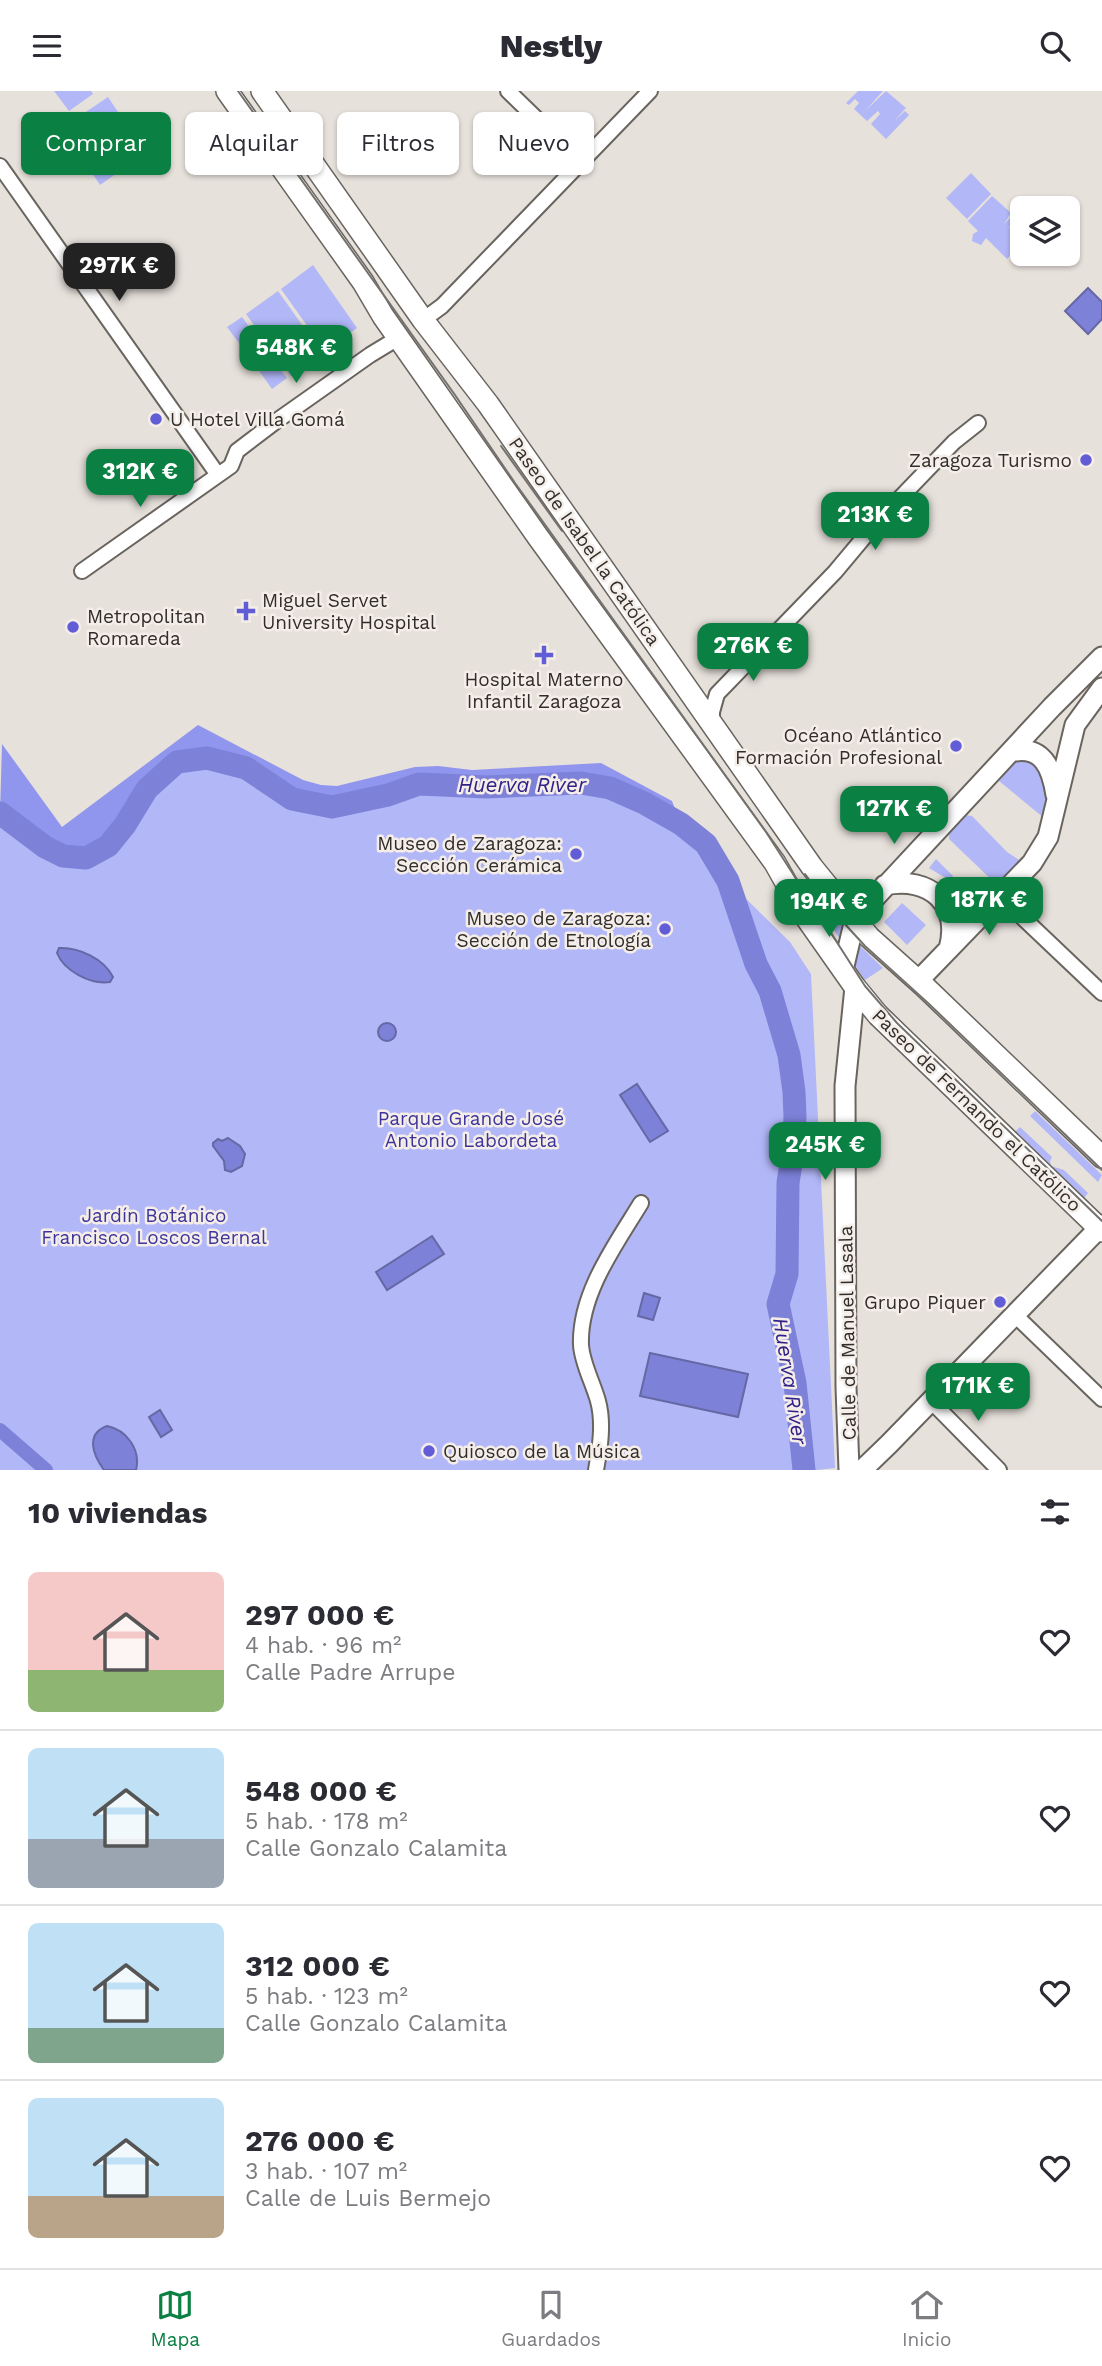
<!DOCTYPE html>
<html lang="es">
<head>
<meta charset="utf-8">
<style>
	body { margin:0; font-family:"Work Sans",sans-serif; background:#f2f2f3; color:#2b2b33; height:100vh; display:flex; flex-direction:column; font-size:26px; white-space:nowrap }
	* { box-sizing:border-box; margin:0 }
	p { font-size:23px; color:#7c7c81 }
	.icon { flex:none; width:38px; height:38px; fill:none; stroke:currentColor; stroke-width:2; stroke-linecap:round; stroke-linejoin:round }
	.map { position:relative; height:1379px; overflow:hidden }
	.panel { display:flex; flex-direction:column; background:#fff; flex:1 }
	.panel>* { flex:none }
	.guide { position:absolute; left:21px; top:21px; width:700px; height:63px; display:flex; gap:14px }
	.controls { position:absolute; left:1010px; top:105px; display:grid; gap:14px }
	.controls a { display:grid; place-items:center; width:70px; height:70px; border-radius:10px; background:#fff; box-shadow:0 2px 5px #0004; font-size:35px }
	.price { position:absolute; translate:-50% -60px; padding:0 16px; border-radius:14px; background:#0b8043; color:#fff; font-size:23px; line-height:46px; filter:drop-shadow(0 2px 4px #0008) }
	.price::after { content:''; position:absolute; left:50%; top:42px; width:21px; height:16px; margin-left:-10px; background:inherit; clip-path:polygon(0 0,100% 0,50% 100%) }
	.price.current { background:#222; color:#fff }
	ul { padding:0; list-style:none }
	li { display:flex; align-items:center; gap:21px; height:175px; padding:0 28px }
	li+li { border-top:2px solid #e1e1e2 }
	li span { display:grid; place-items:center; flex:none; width:196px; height:140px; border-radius:10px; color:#555 }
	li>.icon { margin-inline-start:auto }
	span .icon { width:84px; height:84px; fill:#fffc; stroke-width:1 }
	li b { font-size:30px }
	h2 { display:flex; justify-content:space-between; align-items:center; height:84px; padding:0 28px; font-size:30px }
	.tag { padding:0 24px; border-radius:10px; background:#fff; box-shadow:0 2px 5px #0004; font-size:24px; line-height:63px }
	.tag.current { background:#0b8043; color:#fff }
	header { display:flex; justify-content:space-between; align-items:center; height:91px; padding:0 28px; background:#fff; font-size:32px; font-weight:800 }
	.tab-bar { display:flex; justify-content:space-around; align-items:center; height:98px; border-top:2px solid #e1e1e2; background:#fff; font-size:19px; color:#7c7c81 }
	.tab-bar a { display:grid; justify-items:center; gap:4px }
	.tab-bar .current { color:#0b8043 }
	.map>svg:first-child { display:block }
	.green { fill:#b2b7f8 }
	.forest { fill:#9095ee }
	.water { fill:#7d81d8; stroke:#6668a4; stroke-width:2 }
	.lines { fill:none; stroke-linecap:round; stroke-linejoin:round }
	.canal { stroke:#7d81d8; stroke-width:14 }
	.river { stroke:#7d81d8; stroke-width:23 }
	.street-casing { stroke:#6a645f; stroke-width:18 }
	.secondary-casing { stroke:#6a645f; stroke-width:23 }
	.primary-casing { stroke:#6a645f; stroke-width:24 }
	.street { stroke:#fff; stroke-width:14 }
	.secondary { stroke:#fff; stroke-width:19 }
	.primary { stroke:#fff; stroke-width:21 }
	.tram { stroke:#75726e; stroke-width:2 }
	.poi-dot { fill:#615dd6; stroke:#f5eee8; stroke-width:2.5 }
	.labels { text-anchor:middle; stroke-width:5; stroke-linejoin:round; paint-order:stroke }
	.poi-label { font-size:19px; fill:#302e2c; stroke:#f5eee8; text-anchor:end }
	.street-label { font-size:19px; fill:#302e2c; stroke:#f5eee8 }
	.park-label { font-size:19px; fill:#3d359b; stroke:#f5eee8 }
	.water-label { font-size:21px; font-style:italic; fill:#302288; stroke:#f5eee8 }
</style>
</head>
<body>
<header><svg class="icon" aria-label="menu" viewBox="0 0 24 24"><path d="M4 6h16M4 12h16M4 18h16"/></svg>Nestly<svg class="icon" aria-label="search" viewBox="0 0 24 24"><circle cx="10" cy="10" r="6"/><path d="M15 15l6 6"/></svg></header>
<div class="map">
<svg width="1102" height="1379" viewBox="0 0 1102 1379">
	<rect width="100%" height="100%" fill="#e7e1db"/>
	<path class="green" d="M 54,0 L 91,0 L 93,3 L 69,20 Z
		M 858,0 L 883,0 L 865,20 L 886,0 L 906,17 L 894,30 L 905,20 L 909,24 L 886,48 L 871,33 L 880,23 L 878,20 L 867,30 L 854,18 L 859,12 L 855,8 L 849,14 L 846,12 Z
		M 108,6 L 128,36 L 140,29 L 167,70 L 152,80 L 142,65 L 100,94 L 62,37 Z
		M 971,82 L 991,103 L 967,128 L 946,107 Z
		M 992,105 L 1011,122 L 1004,133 L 1013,124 L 1017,128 L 1006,139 L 1018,129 L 1022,133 L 1022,152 L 1007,168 L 986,147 L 981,154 L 972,150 L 973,143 L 978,140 L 968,130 Z
		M 313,174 L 357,237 L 325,260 L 281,198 Z
		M 278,200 L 322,262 L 291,285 L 246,223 Z
		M 242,226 L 262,253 L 248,264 L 227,236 Z
		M 266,260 L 287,287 L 272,298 L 252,270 Z
		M 1020,666 L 1037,674 L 1043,690 L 1051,696 L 1044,727 L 999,690 Z
		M 207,667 L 246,677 L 292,708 L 332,716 L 388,704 L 419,693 L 487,696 L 581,692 L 627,706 L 681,733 L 706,753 L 728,790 L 790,851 L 811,883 L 835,1377 L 817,1379 L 0,1379 L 0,722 L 45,756 L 125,734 L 147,698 L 177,671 Z
		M 965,724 L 972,725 L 1007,761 L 1019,769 L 1019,773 L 1000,794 L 996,793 L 949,748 L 949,741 Z
		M 936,768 L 953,785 L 952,788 L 949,789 L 929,777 Z
		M 959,791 L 977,807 L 972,814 L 966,812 L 956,797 Z
		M 902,812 L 926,834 L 907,854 L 884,831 Z
		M 825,815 L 845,839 L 842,852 L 822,818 Z
		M 856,851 L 883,877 L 865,889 L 852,870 Z
		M 1035,1020 L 1102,1084 L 1098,1091 L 1030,1025 Z
		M 1020,1036 L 1052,1066 L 1050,1070 L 1051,1075 L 1064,1079 L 1088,1102 L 1084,1107 L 1015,1041 Z"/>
	<path class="forest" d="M 198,634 L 303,689 L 321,694 L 337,695 L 415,676 L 438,675 L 472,679 L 601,672 L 672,710 L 681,733 L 644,712 L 610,697 L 581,692 L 487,696 L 419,693 L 388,704 L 361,710 L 332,716 L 316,714 L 292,708 L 246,677 L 207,667 L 177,671 L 147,698 L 125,734 L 108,755 L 86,767 L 63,765 L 45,756 L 0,722 L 2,653 L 62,736 Z"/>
	<path class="water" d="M 1088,197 L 1102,211 L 1102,228 L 1088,243 L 1065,220 Z
		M 59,857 C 79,856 104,868 113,886 L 110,891 C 91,894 64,880 57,862 Z
		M378 941a9 9 0 1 1 18 0a9 9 0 1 1-18 0Z
		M 637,993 L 668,1040 L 650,1051 L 620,1004 Z
		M 228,1047 L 240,1055 L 245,1063 L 242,1075 L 231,1081 L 225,1079 L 224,1070 L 213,1055 L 213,1052 L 218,1048 L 222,1050 Z
		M 432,1145 L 444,1163 L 387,1199 L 376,1181 Z
		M 644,1202 L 660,1207 L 653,1229 L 638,1225 Z
		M 650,1262 L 748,1283 L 738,1326 L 640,1305 Z
		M 160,1319 L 172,1339 L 161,1346 L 149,1326 Z
		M 107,1335 C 127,1339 141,1359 136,1379 L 104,1379 C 93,1364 85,1343 107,1335 Z"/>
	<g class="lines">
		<path class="canal" d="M 0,1339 L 46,1379"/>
		<path class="river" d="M 0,722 L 45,756 L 63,765 L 86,767 L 108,755 L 125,734 L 147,698 L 177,671 L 207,667 L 246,677 L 292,708 L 332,716 L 388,704 L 419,693 L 487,696 L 581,692 L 610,697 L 644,712 L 681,733 L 706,753 L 728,790 L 756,873 L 770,900 L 789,964 L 794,1001 L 795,1026 L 793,1059 L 788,1092 L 787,1183 L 778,1213 L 795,1292 L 804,1379"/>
		<g class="street-casing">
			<path id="street" d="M 508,0 L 580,70
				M 0,75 L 218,384
				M 423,229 L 442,215 L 650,0
				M 82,480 L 231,375 L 237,360 L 275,331 L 370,264 L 398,247
				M 712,635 L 712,621 L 717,603 L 835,481 L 876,432 L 954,351 L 978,332
				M 1000,805 L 1102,902
				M 1015,1224 L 1102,1308
				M 931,1310 L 999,1379
				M 596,1379 C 600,1357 604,1332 598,1310 C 593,1292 582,1272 581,1254 C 579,1203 616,1153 641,1112"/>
		</g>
		<g class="secondary-casing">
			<path id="secondary" d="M 1011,661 C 1043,653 1052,678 1056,704
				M 885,794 C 930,785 961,813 949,858
				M 843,879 L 855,828 L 1052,616 L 1102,566
				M 918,890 L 1032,772 L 1048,746 L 1075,634 L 1102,597
				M 849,1379 L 846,1296 L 845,995 L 855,896
				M 862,1379 L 889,1353 L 1102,1134"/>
		</g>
		<g class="primary-casing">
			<path id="primary" d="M 227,0 L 363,191 L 383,225 L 538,446 L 775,772 L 803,822 L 855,896 L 878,924 L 1102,1140
				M 262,0 L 423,229 L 488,313 L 812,776 L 869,846 L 925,896 L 1102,1066"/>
		</g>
		<use href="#street" class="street"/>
		<use href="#secondary" class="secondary"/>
		<use href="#primary" class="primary"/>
		<path class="tram" d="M 238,0 L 455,304 L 515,392 L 766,741 L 865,895 L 897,932 L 1102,1130
			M 501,355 L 562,440
			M 805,783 L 832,819 L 865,855 L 928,912 L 1102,1079"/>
	</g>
	<g class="poi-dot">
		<circle cx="156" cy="328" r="7"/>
		<circle cx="1086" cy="369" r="7"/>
		<path d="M242.5 509.5h7v7h7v7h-7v7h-7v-7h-7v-7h7z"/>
		<circle cx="73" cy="536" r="7"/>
		<path d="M540.5 553.5h7v7h7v7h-7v7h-7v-7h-7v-7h7z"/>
		<circle cx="956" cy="655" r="7"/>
		<circle cx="576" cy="763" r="7"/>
		<circle cx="665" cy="838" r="7"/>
		<circle cx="1000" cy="1211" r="7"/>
		<circle cx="429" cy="1360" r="7"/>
	</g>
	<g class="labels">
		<g class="poi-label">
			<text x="170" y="335" text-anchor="start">U Hotel Villa Gomá</text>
			<text x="1072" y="376">Zaragoza Turismo</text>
			<text x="262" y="516" text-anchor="start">Miguel Servet<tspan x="262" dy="22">University Hospital</tspan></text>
			<text x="87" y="532" text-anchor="start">Metropolitan<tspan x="87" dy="22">Romareda</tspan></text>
			<text x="544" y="595" text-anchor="middle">Hospital Materno<tspan x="544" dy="22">Infantil Zaragoza</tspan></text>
			<text x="942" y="651">Océano Atlántico<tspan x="942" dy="22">Formación Profesional</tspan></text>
			<text x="562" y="759">Museo de Zaragoza:<tspan x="562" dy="22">Sección Cerámica</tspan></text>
			<text x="651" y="834">Museo de Zaragoza:<tspan x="651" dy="22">Sección de Etnología</tspan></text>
			<text x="986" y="1218">Grupo Piquer</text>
			<text x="443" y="1367" text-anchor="start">Quiosco de la Música</text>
		</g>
		<g class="street-label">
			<text transform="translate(585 450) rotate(55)" y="7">Paseo de Isabel la Católica</text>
			<text transform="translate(977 1019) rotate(44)" y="7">Paseo de Fernando el Católico</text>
			<text transform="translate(847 1242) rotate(-91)" y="7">Calle de Manuel Lasala</text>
		</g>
		<g class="park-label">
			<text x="471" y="1034">Parque Grande José<tspan x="471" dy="22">Antonio Labordeta</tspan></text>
			<text x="154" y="1131">Jardín Botánico<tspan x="154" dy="22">Francisco Loscos Bernal</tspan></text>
		</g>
		<g class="water-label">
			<text x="522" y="701">Huerva River</text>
			<text transform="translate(790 1290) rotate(81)" y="7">Huerva River</text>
		</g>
	</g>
</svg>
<div class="controls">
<a><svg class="icon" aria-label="layers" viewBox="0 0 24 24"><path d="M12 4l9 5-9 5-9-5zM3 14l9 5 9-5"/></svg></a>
</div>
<b class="price current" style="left:119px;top:212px">297K €</b>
<b class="price" style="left:296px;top:294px">548K €</b>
<b class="price" style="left:140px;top:418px">312K €</b>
<b class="price" style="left:875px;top:461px">213K €</b>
<b class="price" style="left:753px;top:592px">276K €</b>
<b class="price" style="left:894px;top:755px">127K €</b>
<b class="price" style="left:989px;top:846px">187K €</b>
<b class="price" style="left:829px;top:848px">194K €</b>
<b class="price" style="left:825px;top:1091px">245K €</b>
<b class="price" style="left:978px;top:1332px">171K €</b>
<div class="guide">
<a class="tag current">Comprar</a>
<a class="tag">Alquilar</a>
<a class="tag">Filtros</a>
<a class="tag">Nuevo</a>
</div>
</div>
<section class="panel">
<h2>10 viviendas<svg class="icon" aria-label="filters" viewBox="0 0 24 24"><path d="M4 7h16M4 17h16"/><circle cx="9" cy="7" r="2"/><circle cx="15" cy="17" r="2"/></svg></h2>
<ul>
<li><span style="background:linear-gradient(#f6c9c9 70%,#8fb573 0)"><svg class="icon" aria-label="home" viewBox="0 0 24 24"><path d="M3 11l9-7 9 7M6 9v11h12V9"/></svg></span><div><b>297 000 €</b><p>4 hab. · 96 m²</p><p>Calle Padre Arrupe</p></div><svg class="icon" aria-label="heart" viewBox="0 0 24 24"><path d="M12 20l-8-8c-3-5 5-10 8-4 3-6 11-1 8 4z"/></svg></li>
<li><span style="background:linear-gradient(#bfe0f5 65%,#9aa5b1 0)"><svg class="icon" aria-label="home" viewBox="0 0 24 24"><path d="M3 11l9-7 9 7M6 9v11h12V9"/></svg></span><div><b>548 000 €</b><p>5 hab. · 178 m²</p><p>Calle Gonzalo Calamita</p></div><svg class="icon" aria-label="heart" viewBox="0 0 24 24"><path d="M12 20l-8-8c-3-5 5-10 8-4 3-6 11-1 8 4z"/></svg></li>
<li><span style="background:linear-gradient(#bfe0f5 75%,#7fa58c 0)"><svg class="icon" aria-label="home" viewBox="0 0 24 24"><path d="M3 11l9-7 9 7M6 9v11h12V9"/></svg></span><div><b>312 000 €</b><p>5 hab. · 123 m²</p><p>Calle Gonzalo Calamita</p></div><svg class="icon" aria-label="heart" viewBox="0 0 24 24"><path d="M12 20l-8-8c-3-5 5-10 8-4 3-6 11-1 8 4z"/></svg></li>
<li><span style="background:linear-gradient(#bfe0f5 70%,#b9a48a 0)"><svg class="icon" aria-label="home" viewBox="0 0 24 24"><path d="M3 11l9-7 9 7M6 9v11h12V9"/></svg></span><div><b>276 000 €</b><p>3 hab. · 107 m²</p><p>Calle de Luis Bermejo</p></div><svg class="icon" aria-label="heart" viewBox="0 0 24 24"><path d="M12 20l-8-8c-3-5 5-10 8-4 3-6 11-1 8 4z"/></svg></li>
</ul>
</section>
<nav class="tab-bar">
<a class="current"><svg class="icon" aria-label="map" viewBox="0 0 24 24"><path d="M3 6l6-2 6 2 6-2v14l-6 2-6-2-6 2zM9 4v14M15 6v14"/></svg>Mapa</a>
<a><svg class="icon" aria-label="saved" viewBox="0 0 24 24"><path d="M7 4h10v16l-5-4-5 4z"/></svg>Guardados</a>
<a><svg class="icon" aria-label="home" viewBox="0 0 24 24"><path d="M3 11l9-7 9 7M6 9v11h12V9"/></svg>Inicio</a>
</nav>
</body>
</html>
